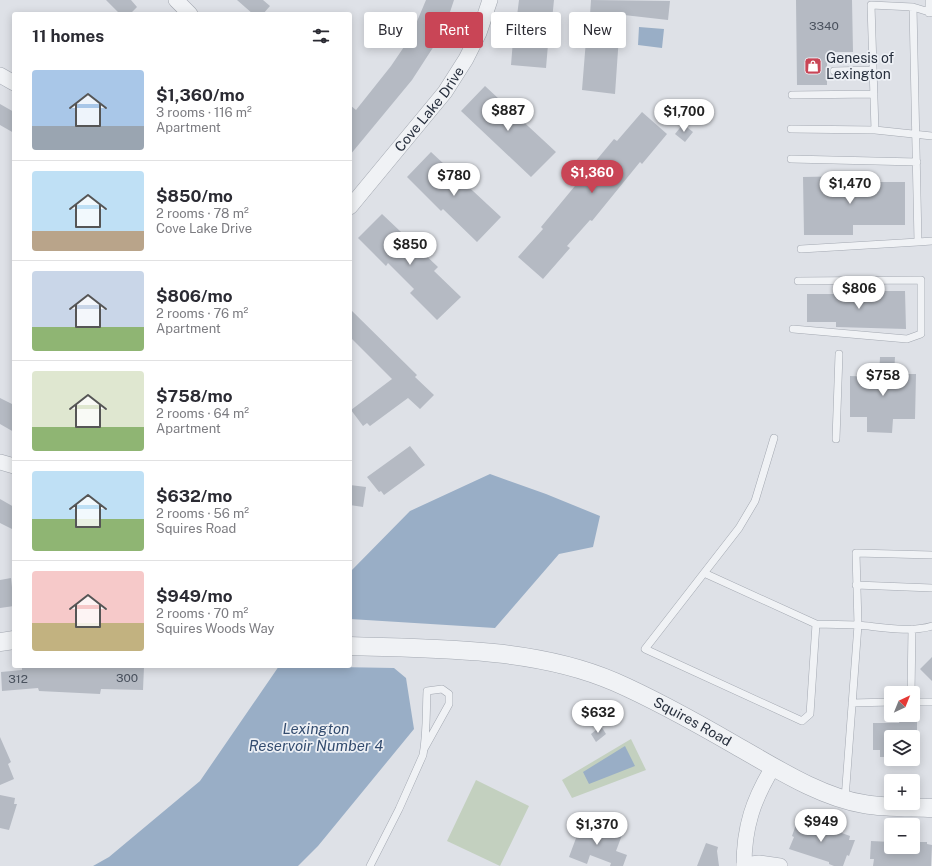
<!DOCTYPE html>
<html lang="en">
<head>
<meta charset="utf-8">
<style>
	body { margin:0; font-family:"Public Sans",sans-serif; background:#f2f2f3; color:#2b2b33; height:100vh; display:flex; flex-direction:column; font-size:15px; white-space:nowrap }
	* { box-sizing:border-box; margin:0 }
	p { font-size:13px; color:#7c7c81 }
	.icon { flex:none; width:22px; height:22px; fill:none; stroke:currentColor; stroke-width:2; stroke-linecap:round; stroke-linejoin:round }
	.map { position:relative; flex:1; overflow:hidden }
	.side { position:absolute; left:12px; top:12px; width:340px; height:656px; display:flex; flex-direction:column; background:#fff; border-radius:4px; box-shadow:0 2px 10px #0003 }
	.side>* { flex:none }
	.hud { position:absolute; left:364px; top:12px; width:380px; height:36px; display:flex; gap:8px }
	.needle { width:26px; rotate:43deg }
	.tools { position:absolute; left:884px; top:686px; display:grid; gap:8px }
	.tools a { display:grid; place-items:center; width:36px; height:36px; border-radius:4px; background:#fff; box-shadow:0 2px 10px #0003; font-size:20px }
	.price { position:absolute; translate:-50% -34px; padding:0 9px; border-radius:14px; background:#fff; color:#222; font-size:13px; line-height:26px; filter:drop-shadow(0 1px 2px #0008) }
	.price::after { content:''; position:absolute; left:50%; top:24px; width:12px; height:9px; margin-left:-6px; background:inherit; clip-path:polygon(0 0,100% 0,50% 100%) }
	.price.current { background:#c94556; color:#fff }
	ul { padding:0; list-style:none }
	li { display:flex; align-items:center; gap:12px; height:100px; padding:0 20px }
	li+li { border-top:1px solid #e1e1e2 }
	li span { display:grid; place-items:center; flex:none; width:112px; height:80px; border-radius:4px; color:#555 }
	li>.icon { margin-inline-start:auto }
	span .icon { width:48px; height:48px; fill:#fffc; stroke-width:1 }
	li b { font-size:17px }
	h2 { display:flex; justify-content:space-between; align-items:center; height:48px; padding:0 20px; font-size:17px }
	.tag { padding:0 14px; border-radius:4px; background:#fff; box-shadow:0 2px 10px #0003; font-size:14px; line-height:36px }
	.tag.current { background:#c94556; color:#fff }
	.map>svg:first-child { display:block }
	.green { fill:#c3d0bf }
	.water { fill:#99aec6 }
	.building { fill:#b5bac3 }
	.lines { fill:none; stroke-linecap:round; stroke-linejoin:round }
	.service-casing { stroke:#a3a8b1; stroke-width:8 }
	.minor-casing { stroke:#a3a8b1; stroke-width:16 }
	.tertiary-casing { stroke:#a3a8b1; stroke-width:19 }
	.service { stroke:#f0f2f5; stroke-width:7 }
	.minor { stroke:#f0f2f5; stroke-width:15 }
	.tertiary { stroke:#f0f2f5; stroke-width:18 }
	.labels { text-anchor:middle; stroke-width:3.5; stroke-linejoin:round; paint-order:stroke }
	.number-label { font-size:12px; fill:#4a525e }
	.poi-label { font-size:14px; fill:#272f3d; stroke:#edf0f5; text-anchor:start }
	.street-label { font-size:14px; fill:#272f3d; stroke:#edf0f5 }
	.water-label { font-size:15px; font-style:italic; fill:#334c6f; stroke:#edf0f5 }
</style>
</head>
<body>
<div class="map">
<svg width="932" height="866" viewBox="0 0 932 866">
	<rect width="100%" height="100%" fill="#dee1e7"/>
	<path class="green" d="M 631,739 L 646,770 L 572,798 L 562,780 Z
		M 476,780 L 529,806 L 500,866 L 447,841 Z"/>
	<path class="water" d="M 639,27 L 664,29 L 662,48 L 638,45 Z
		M 490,474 L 546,494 L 600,516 L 593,547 L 559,554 L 495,628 L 350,619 L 350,572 L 410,511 Z
		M 279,666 L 394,668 L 406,678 L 414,729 L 318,846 L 298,866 L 93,866 L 109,857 L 200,781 Z
		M 625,746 L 635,766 L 589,784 L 583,772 Z"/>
	<path class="building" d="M 106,0 L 131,0 L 137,7 L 130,14 L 120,14 Z
		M 237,0 L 263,0 L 270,6 L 263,14 L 253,14 Z
		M 426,0 L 454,0 L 450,12 L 434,46 L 412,80 L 350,155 L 350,105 L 356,110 L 391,66 L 410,38 Z
		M 519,0 L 554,0 L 552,20 L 550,21 L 546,68 L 511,65 L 515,16 L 517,16 Z
		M 591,0 L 670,1 L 668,20 L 624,15 L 623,21 L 620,21 L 615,94 L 582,90 L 588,15 L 590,15 Z
		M 796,0 L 852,0 L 853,52 L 827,52 L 827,85 L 797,85 Z
		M 485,86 L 556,152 L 531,177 L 461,111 Z
		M 0,104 L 14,112 L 14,133 L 0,125 Z
		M 642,112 L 667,134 L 642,164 L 640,162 L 592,221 L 590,220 L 567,246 L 570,248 L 543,279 L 518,257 L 543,229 L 541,227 L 589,169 L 614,139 L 617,141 Z
		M 683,124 L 693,132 L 685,142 L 675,134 Z
		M 431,152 L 501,217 L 477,242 L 443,209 L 441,211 L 407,177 Z
		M 852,176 L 853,182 L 905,182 L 905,225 L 853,225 L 853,235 L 804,235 L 803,177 Z
		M 382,214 L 438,267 L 434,271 L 461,297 L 437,320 L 410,293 L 414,289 L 388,263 L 386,266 L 358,238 Z
		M 865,291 L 905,291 L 906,329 L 836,327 L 836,322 L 807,322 L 807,294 L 865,294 Z
		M 350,309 L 417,375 L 415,377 L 434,395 L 420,409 L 408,398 L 370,426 L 367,423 L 363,426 L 351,410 L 392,379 L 350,337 Z
		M 880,357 L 895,357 L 894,374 L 916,374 L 915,419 L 893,419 L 892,433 L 867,432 L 867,417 L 850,417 L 850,376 L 879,377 Z
		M 0,398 L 14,405 L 14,432 L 0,424 Z
		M 410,446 L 425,465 L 384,495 L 381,491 L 379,492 L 367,477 Z
		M 350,485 L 366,487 L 363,507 L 350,505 Z
		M 0,499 L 14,507 L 14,530 L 0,523 Z
		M 11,578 L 14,606 L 0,608 L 0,580 Z
		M 932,657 L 932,681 L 920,669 Z
		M 22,666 L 144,667 L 143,690 L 101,689 L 100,694 L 39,691 L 38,688 L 2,691 L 1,672 L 22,670 Z
		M 900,720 L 917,721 L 917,731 L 915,731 L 915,737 L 891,737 L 891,757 L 880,757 L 880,750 L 873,750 L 873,723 L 899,723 Z
		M 601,726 L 606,734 L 596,742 L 591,734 Z
		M 0,737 L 11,762 L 8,764 L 14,779 L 0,785 Z
		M 0,795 L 15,798 L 14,804 L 17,804 L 9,830 L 0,828 Z
		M 798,819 L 805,822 L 806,820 L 850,836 L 849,840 L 855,840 L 849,856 L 847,855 L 843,866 L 834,866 L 829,864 L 829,862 L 789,849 L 794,837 L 792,836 Z
		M 582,822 L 622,835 L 616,851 L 627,855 L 623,866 L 610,866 L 611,863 L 590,855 L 587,864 L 569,857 Z
		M 871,841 L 891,842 L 891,847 L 913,847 L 913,842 L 927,842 L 927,844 L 932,845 L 931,866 L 873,866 L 874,859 L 870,859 Z
		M 706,843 L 718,847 L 717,851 L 719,866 L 697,866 Z"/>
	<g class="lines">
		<g class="service-casing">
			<path id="service" d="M 929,0 L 929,13
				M 932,13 L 913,7 L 918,242 L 932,241
				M 834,71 L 873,70
				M 792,95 L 874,94
				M 791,129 L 875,130 L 932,136
				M 875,130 L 871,5 L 913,7
				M 791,159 L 917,162
				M 801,249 L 918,242
				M 793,329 L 907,339 L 921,334 L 921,280 L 798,281
				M 836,439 L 839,354
				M 704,573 L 816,624 L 810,714 L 802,721 L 645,649 L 739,528 L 755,501 L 774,438
				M 856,585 L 932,588
				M 816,624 L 858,625 L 856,553 L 932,555
				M 911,693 L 912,629
				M 913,702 L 932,702
				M 852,703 L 891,702
				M 845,799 L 858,625 C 881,627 909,633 932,626
				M 370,866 L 399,809 L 423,755 C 427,733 426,713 427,691 L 442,689 L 449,694 L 449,704 L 424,749"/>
		</g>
		<g class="minor-casing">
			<g id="minor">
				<path d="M 176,0 L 190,14"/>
				<path d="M 0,75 L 14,83"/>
				<path id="s1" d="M 350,207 L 445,92 L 466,59 L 479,33 L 490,0"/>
				<path d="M 0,462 L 14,466"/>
				<path d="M 744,865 L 759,863 L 780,866"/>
				<path d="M 744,866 C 744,827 753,800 773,767"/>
			</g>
		</g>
		<g class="tertiary-casing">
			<g id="tertiary">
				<path d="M 0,642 L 14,640"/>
				<path id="s2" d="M 350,646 C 436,649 535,647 615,682 C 656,700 697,723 735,745 C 774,767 820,797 864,804 C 886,808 910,807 932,808"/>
			</g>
		</g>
		<use href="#service" class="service"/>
		<use href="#minor" class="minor"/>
		<use href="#tertiary" class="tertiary"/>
	</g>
	<defs>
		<g id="shop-square" transform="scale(0.9)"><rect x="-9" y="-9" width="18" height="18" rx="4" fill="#c94556" stroke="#edf0f5"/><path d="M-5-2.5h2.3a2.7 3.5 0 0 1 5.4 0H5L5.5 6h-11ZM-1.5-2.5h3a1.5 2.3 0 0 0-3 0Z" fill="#fff"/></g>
	</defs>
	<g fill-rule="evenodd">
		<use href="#shop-square" x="813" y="66"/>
	</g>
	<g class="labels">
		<g class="number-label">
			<text x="824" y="30">3340</text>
			<text x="127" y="682">300</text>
			<text x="18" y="683">312</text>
		</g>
		<g class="poi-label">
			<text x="826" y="63">Genesis of<tspan x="826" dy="16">Lexington</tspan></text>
		</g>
		<g class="street-label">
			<text dy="5" stroke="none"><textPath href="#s1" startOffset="126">Cove Lake Drive</textPath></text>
			<text dy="5" stroke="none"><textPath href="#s2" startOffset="356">Squires Road</textPath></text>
		</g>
		<g class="water-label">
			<text x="316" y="734">Lexington<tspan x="316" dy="17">Reservoir Number 4</tspan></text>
		</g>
	</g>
</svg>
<div class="tools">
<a><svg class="needle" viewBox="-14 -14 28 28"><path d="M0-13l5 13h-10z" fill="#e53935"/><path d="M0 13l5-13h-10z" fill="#7c7c81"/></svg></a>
<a><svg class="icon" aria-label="layers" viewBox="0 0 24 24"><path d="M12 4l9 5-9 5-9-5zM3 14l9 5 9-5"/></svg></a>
<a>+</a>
<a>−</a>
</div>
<b class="price" style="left:508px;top:132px">$887</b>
<b class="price" style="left:684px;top:133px">$1,700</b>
<b class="price current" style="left:592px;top:194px">$1,360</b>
<b class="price" style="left:454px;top:197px">$780</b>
<b class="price" style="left:850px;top:205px">$1,470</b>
<b class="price" style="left:410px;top:266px">$850</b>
<b class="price" style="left:859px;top:310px">$806</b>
<b class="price" style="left:883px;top:397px">$758</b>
<b class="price" style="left:598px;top:734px">$632</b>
<b class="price" style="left:821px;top:843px">$949</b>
<b class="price" style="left:597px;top:846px">$1,370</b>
<div class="hud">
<a class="tag">Buy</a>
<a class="tag current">Rent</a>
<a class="tag">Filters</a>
<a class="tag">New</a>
</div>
<section class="side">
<h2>11 homes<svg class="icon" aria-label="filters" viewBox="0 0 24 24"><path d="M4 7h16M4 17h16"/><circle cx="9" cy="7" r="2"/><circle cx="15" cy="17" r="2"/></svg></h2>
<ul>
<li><span style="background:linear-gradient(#a9c7e8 70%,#9aa5b1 0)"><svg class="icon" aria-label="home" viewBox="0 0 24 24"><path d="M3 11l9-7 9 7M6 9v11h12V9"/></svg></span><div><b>$1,360/mo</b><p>3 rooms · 116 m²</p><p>Apartment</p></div></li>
<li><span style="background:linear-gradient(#bfe0f5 75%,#b9a48a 0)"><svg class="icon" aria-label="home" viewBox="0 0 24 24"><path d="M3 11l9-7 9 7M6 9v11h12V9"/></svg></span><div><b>$850/mo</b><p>2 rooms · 78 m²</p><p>Cove Lake Drive</p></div></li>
<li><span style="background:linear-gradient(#c9d6e8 70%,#8fb573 0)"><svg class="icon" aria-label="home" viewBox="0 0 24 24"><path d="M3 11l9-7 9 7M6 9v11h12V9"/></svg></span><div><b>$806/mo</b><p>2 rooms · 76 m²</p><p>Apartment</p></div></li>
<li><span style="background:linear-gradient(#dfe7d0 70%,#8fb573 0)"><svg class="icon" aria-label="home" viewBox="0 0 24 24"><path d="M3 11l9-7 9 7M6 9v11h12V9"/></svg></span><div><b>$758/mo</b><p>2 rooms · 64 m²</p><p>Apartment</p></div></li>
<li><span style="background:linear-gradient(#bfe0f5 60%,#8fb573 0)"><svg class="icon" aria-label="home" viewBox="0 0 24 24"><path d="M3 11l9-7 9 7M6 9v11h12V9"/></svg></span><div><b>$632/mo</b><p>2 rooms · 56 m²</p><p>Squires Road</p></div></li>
<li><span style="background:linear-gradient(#f6c9c9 65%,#c2b280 0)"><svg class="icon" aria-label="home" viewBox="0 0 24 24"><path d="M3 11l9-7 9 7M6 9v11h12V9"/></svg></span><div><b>$949/mo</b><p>2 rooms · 70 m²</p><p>Squires Woods Way</p></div></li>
</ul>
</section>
</div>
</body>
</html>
